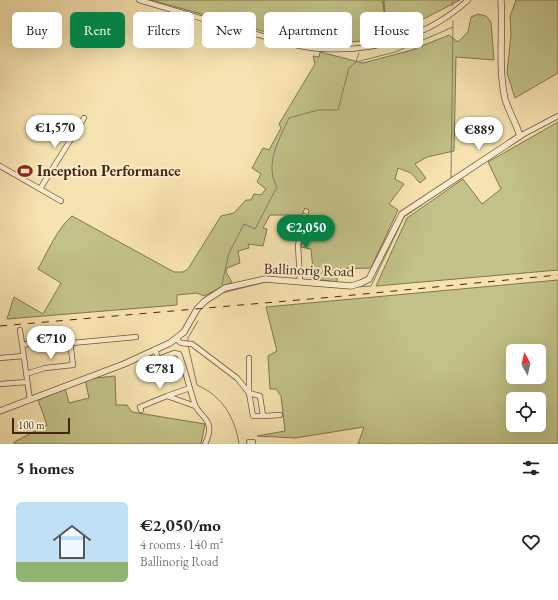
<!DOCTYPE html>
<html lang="en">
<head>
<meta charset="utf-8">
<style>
	body { margin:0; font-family:"EB Garamond",serif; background:#f2f2f2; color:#222; height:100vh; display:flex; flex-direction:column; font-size:15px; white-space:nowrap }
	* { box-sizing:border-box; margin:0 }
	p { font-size:13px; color:#767676 }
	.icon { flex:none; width:22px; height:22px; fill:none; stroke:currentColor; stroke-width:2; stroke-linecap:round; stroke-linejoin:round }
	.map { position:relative; height:444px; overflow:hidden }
	.sheet { display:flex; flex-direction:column; background:#fff; flex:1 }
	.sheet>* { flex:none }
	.guide { position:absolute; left:12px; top:12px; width:534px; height:36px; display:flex; gap:8px }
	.needle { width:26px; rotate:352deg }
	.buttons { position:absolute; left:506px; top:344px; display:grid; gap:8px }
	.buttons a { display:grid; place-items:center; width:40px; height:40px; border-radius:6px; background:#fff; box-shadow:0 4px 16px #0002; font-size:20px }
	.scale { position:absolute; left:12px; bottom:10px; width:58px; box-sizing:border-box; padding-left:4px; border:2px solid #452512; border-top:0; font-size:11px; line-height:14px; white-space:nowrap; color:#452512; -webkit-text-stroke:3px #faedcc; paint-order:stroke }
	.price { position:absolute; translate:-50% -34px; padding:0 9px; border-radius:14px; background:#fff; color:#222; font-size:13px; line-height:26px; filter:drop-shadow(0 1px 2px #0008) }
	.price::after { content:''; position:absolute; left:50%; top:24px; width:12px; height:9px; margin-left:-6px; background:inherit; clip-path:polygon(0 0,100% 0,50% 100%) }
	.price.selected { background:#0b8043; color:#fff }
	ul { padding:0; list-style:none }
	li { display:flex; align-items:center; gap:12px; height:100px; padding:0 16px }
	li span { display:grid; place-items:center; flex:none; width:112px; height:80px; border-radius:6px; color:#555 }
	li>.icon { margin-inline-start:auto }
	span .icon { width:48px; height:48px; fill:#fffc; stroke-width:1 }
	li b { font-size:17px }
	h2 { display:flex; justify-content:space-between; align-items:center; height:48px; padding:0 16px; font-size:17px }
	.tag { padding:0 14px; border-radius:6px; background:#fff; box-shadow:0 4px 16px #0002; font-size:14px; line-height:36px }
	.tag.selected { background:#0b8043; color:#fff }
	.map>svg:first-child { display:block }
	.green { fill:#c2c288; stroke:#84744d; fill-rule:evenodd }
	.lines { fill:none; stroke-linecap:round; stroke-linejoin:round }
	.stream { stroke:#7a816b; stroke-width:1 }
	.minor-casing { stroke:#72543a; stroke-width:6 }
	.tertiary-casing { stroke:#72543a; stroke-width:7 }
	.minor { stroke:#faedcc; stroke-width:4.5 }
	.tertiary { stroke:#faedcc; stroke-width:5.5 }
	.rail { stroke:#452512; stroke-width:1; stroke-dasharray:7 7; stroke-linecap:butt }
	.labels { text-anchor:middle; stroke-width:4; stroke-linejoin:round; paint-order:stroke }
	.poi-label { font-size:15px; font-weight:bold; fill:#452512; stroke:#faedcc; text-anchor:start }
	.street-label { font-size:15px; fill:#452512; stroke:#faedcc }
</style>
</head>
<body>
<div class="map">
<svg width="558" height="444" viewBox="0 0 558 444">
	<rect width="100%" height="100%" fill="#f7e3b1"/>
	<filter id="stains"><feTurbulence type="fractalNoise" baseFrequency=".005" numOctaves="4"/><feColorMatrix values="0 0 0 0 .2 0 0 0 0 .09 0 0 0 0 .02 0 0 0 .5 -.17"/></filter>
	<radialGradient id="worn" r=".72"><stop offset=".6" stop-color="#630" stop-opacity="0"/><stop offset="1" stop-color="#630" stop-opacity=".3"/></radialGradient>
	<path class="green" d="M 151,0 L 460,0 L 414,24 L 363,39 L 385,15 L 383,1 L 384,13 L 361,41 L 331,44 L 302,42 Z
		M 516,0 L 558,0 L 558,73 L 515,98 L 507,73 L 511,35 L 510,16 Z
		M 478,14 L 486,16 L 491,22 L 494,60 L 456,57 L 454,151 L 427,157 L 415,164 L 426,178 L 420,183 L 411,173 L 398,168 L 395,179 L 404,184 L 389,204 L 398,210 L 371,268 L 337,269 L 337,282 L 314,279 L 311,249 L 301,247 L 309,210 L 305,208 L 302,215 L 270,215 L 263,228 L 267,229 L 263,246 L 248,244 L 249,248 L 238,251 L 240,263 L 227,268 L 226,272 L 232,282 L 204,296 L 197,293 L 177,295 L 177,305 L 7,319 L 14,297 L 43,314 L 61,283 L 38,269 C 48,251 57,229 72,216 L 174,272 L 183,272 L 188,269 L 221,216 L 234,213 L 246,200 L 251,200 L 254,194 L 261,195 L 266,189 L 257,182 L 261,174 L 252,168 L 263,148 L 269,150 L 281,128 L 279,124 L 315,64 L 313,56 L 319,57 L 320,52 L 363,63 L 412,50 L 449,35 L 458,42 L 468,32 L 471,17 Z
		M 558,122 L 558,270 L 376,286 L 407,218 L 463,179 L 482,204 L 501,189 L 488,162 Z
		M 558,280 L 558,444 L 358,444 L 364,427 L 295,438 L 257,436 L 285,431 L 281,396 L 276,389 L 270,389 L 268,356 L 277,351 L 266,307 ZM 513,351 L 539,351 L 539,377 L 513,377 ZM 513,399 L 539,399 L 539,425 L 513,425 Z
		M 115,376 L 116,405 L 127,405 L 132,412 L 205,424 L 201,444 L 14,444 L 14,442 L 47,425 L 38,400 L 65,388 L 69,403 L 89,398 L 85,379 Z"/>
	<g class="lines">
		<path class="stream" d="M 452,6 L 453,0
			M 362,40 L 385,14 L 384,0
			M 356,62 L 395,52 L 453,27
			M 451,179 L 453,21
			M 222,284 L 229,253 L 244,224 L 255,229 L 277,187 C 264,164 279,140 289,118 L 318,110 L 338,110 L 349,68 L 356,62 L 359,53
			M 321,286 L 346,288
			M 357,287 L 371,286 L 404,217 L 452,184
			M 222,293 L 266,282
			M 188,342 L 188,338 L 198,321
			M 188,345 L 197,385 C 222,396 235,417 239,444"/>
		<g class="minor-casing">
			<path id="minor" d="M 139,0 C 177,11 215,23 253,33 C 276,40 299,48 323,49 C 376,52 429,36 468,0
				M 520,136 L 558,116
				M 0,166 L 61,201
				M 40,189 L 84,118
				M 300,281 L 298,245 L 304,216
				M 20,330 L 30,400
				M 176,339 L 181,343 L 192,344 L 237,378 L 249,393 L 253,416 L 263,416 L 260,396 L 249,393 L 249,358
				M 22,345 L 67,338 L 72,343 L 136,337
				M 155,349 L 158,359 L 174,353 L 179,354 C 186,371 189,388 195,405 C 198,413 207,417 209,426 C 210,432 208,438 205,444
				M 0,358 L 23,356
				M 143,359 L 144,363 L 158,359
				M 26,374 L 45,368 L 73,365 L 70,341
				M 0,384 L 27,382
				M 167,396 L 190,388
				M 141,410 L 140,407 L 167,396 L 195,406
				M 263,416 L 280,415
				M 249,442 L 253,442 L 253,444"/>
		</g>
		<g class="tertiary-casing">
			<path id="tertiary" d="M 0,411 L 124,364 L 170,343 L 184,332 L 197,309 L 205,301 L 225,288 L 265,279 L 351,286 L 361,283 L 369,279 L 402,214 L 520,136 C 516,123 509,112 505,99 C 498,67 503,33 501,0"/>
		</g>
		<use href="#minor" class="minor"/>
		<use href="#tertiary" class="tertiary"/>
		<path class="rail" d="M 0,326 L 333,297 L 558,275"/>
	</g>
	<defs>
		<g id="stadium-bare" transform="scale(1.2)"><path d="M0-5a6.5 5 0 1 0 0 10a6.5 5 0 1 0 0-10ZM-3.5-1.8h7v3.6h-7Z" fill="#8f2418" stroke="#faedcc" stroke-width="2.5" paint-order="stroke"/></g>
	</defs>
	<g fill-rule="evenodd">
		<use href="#stadium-bare" x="25" y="171"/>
	</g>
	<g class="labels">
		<g class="poi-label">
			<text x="37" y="176">Inception Performance</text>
		</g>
		<g class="street-label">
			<text transform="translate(309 270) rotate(2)" y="5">Ballinorig Road</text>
		</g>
	</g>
	<rect width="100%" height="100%" filter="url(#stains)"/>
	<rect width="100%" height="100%" fill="url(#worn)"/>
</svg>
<div class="buttons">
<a><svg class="needle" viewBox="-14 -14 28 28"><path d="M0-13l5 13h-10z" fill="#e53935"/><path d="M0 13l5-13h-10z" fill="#767676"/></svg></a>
<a><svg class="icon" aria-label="locate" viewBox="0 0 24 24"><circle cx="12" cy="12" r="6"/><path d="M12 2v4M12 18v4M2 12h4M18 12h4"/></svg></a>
</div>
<div class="scale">100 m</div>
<b class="price" style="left:55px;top:149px">€1,570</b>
<b class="price" style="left:479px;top:151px">€889</b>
<b class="price selected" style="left:306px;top:249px">€2,050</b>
<b class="price" style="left:51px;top:360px">€710</b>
<b class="price" style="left:160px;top:390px">€781</b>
<div class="guide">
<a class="tag">Buy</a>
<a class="tag selected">Rent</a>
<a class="tag">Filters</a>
<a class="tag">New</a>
<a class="tag">Apartment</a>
<a class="tag">House</a>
</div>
</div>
<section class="sheet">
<h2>5 homes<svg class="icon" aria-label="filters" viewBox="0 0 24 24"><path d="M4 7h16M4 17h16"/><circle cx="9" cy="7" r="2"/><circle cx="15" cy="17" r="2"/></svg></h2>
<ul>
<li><span style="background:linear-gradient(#bfe0f5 75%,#8fb573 0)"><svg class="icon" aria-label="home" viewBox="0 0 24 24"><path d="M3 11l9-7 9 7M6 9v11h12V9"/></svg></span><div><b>€2,050/mo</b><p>4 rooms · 140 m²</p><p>Ballinorig Road</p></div><svg class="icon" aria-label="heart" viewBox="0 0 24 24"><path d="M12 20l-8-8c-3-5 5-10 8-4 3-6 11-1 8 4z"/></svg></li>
</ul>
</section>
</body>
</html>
